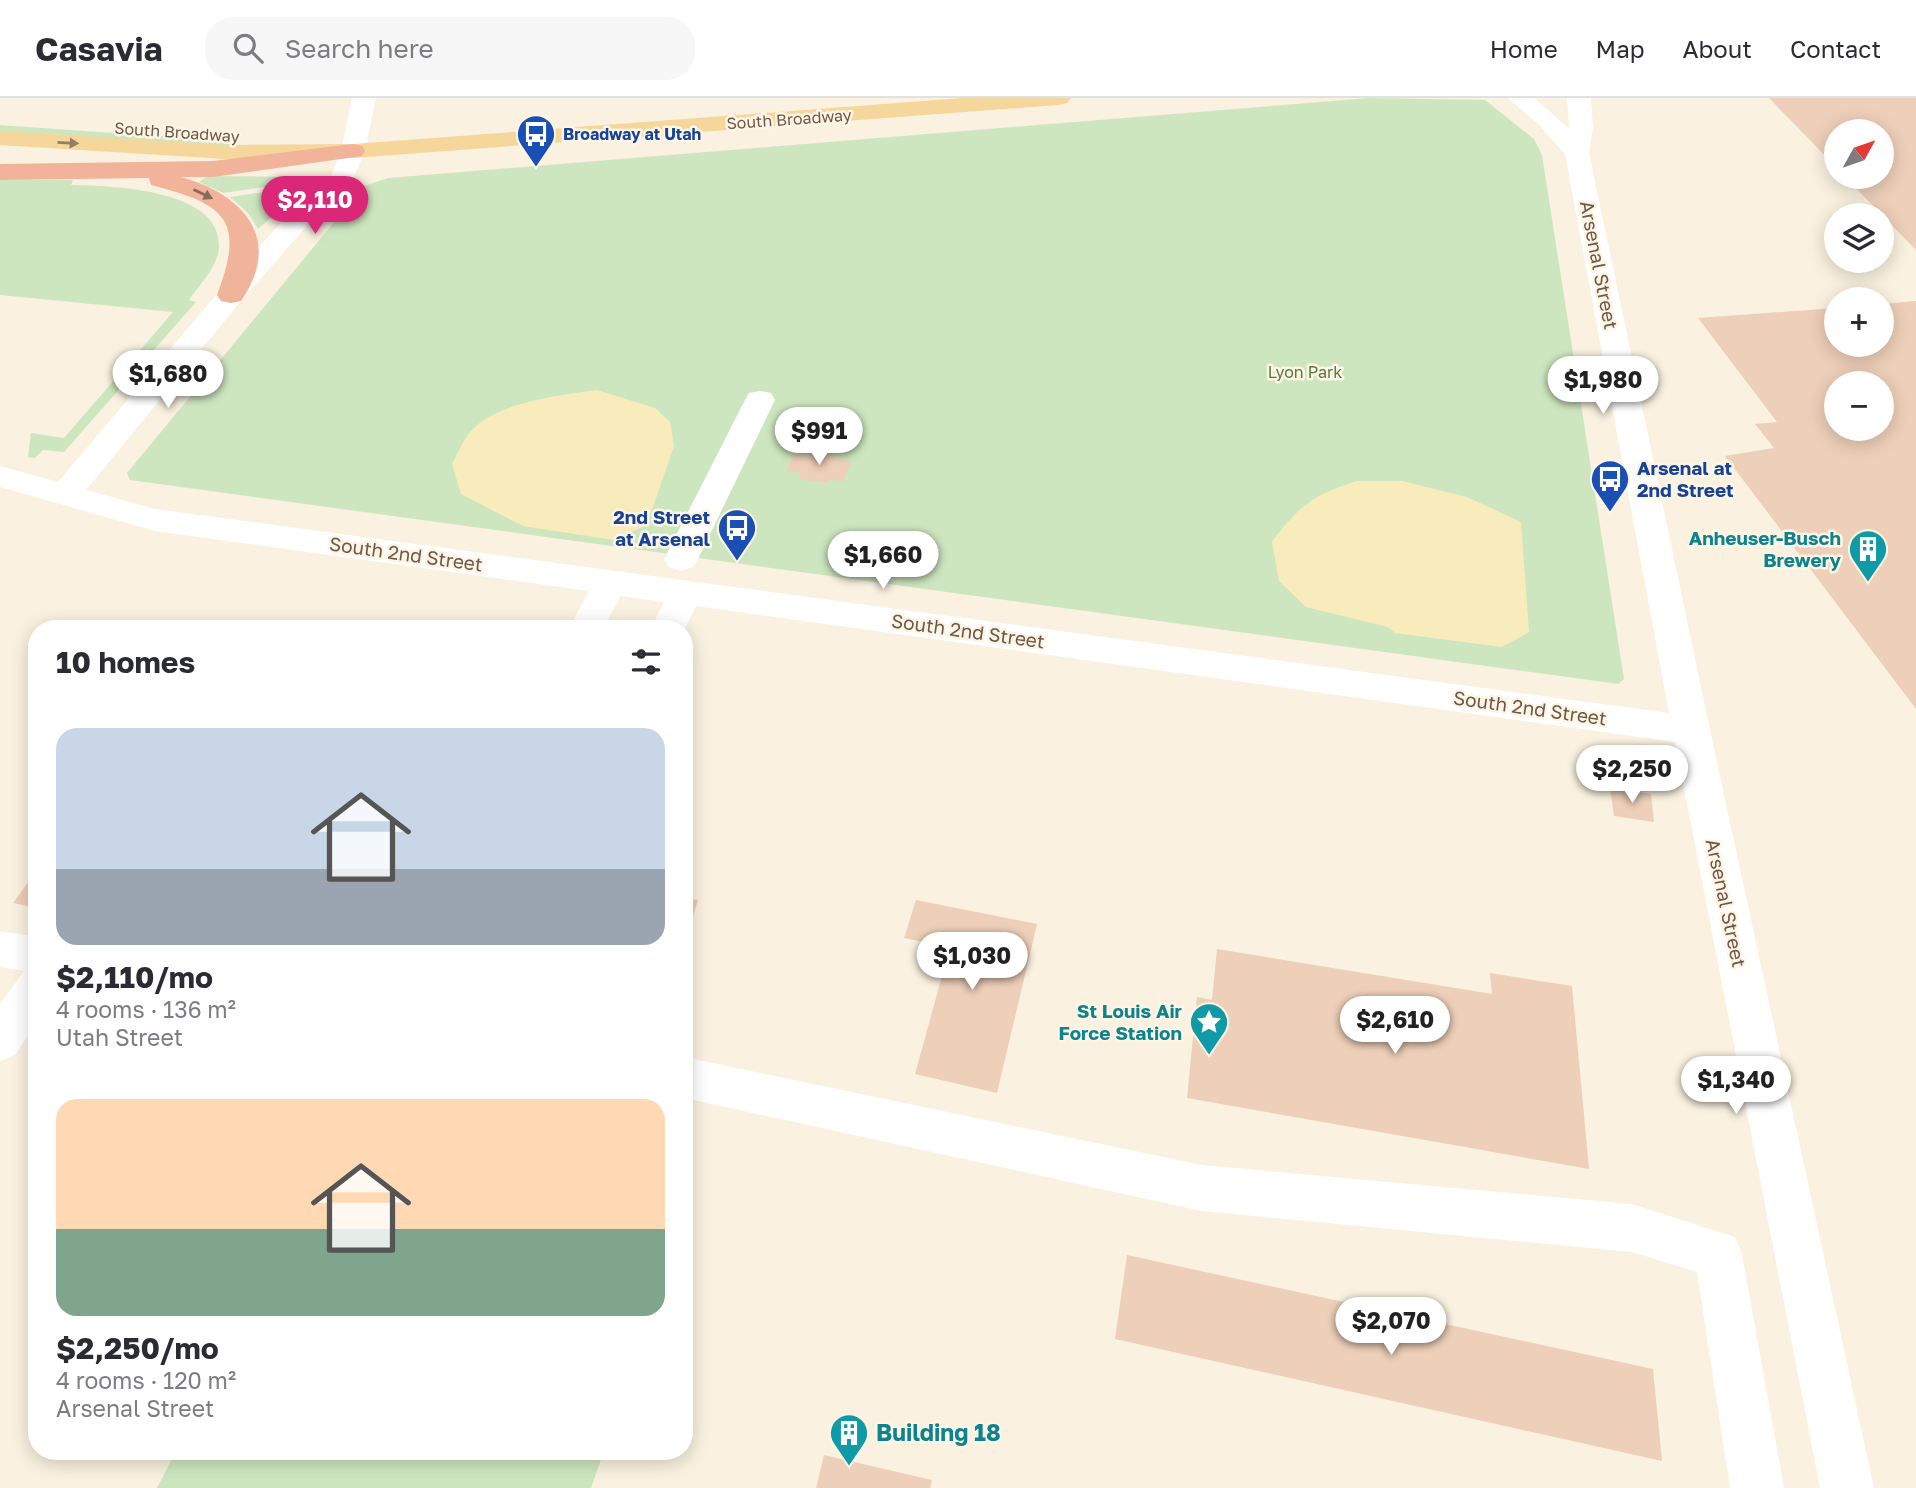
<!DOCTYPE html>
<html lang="en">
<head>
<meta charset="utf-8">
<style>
	body { margin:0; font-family:"Golos Text",sans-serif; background:#f7f7f7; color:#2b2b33; height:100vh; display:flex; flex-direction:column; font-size:26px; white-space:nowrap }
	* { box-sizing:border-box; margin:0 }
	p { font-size:23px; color:#7c7c81 }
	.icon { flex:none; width:38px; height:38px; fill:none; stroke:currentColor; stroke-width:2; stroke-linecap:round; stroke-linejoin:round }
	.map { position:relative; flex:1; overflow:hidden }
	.side { position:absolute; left:28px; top:522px; width:665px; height:840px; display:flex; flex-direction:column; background:#fff; border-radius:28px; box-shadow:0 4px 18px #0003 }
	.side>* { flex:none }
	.needle { width:46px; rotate:50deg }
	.tools { position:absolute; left:1824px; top:21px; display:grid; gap:14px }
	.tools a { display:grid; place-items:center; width:70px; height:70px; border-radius:50%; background:#fff; box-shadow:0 4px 18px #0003; font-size:35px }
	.price { position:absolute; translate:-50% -60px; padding:0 16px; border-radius:24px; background:#fff; color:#222; font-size:23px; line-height:46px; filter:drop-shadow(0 2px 4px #0008) }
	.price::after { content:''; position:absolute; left:50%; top:42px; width:21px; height:16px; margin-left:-10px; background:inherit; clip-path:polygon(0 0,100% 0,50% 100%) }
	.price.on { background:#db2777; color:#fff }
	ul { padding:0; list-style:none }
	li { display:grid; align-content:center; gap:14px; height:371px; padding:0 28px }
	li span { display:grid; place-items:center; height:217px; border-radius:21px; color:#555 }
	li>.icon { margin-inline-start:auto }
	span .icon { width:126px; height:126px; fill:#fffc; stroke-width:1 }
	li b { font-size:30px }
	h2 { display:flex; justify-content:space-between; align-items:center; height:84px; padding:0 28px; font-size:30px }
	header { display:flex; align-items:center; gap:42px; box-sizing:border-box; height:98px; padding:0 35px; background:#fff; border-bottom:2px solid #e1e1e2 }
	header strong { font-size:33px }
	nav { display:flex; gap:38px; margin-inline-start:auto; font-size:24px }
	.search { width:490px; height:63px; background:#f7f7f7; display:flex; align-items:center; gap:18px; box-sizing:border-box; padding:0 24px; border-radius:28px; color:#7c7c81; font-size:26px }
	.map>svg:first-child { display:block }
	.green { fill:#cee6c0 }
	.sand { fill:#f8ecbc }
	.building { fill:#eecfb9; fill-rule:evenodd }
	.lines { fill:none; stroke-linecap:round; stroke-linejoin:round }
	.minor { fill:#fff; fill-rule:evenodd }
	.major { fill:#f5d69b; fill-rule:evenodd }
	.highway { fill:#f1b39a; fill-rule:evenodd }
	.oneway { fill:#977d62 }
	.oneway2 { fill:#896959 }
	.labels { text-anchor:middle; stroke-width:5; stroke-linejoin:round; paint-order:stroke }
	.far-street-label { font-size:16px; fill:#6f5749; stroke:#fef5e5 }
	.far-transit-label { font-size:16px; font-weight:bold; fill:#164399; stroke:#fef5e5; text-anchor:start }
	.far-park-label { font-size:16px; fill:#547a45; stroke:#fef5e5 }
	.street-label { font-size:19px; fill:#6f5749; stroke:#fef5e5 }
	.transit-label { font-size:19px; font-weight:bold; fill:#164399; stroke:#fef5e5; text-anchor:start }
	.culture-label { font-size:19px; font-weight:bold; fill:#0d838f; stroke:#fef5e5; text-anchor:end }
	.near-culture-label { font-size:23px; font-weight:bold; fill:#0d838f; stroke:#fef5e5; text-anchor:start }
</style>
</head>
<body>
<header>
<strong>Casavia</strong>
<div class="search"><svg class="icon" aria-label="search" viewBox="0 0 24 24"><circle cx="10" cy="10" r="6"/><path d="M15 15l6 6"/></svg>Search here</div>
<nav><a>Home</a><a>Map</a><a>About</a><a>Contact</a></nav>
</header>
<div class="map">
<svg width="1916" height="1390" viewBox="0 0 1916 1390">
	<rect width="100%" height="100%" fill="#faf1e0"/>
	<path class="green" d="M 1369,0 L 1485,2 L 1534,41 L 1542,57 L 1624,581 L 1618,586 L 130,382 L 127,375 L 364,88 L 388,80 Z
		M 0,27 L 227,43 L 234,45 L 229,49 L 0,35 Z
		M 207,78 L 324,79 L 328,80 L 223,95 L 199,84 Z
		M 0,82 L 73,82 L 71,87 C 109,88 218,90 219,146 C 220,167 200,186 189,202 L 196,204 L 64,354 L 43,352 L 35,360 L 28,359 L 31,335 L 64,340 L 173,214 L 0,197 Z
		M 323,85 L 289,104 L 258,131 L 248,115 L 230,99 Z
		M 176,1353 L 604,1353 L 591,1390 L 157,1390 Z"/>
	<path class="sand" d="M 597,292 L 655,310 L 670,324 L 674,348 L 652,412 L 642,429 L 614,442 L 523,428 L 461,396 L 452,366 C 458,355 464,340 472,332 C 498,304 561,297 597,292 Z
		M 1357,383 L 1402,383 L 1467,399 L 1521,424 L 1529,534 L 1502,549 L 1395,535 L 1388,529 L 1306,509 L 1279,483 L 1272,444 C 1299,407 1314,397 1357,383 Z"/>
	<path class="building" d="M 1769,0 L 1916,0 L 1916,152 L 1845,79 L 1881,79 L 1881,33 L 1836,33 L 1836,69 Z
		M 1916,203 L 1916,611 L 1725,358 L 1774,350 L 1755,326 L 1777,324 L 1698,220 L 1836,210 L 1836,247 L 1881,247 L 1881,206 ZM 1836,285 L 1881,285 L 1881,331 L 1836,331 Z
		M 812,354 L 836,357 L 834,361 L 851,363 L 844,383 L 829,382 L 827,385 L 799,381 L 801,375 L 787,373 L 794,356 L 810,358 Z
		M 1610,690 L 1651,696 L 1654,724 L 1614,718 Z
		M 37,772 L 37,810 L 13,805 Z
		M 684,800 L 698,802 L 685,843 L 684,843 Z
		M 916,802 L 1037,826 L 997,995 L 915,976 L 950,849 L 904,840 Z
		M 1217,851 L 1492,896 L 1490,875 L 1572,888 L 1589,1071 L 1187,1000 L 1197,899 L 1212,902 Z
		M 1127,1157 L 1653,1271 L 1662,1363 L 1115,1241 Z
		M 824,1357 L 932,1382 L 930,1390 L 816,1390 Z"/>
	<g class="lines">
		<path class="minor" d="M 352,0 L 376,0 L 365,53 L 351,86 L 313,121 L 241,203 L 86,392 L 155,411 L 1669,615 L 1565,56 L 1538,26 L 1508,0 L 1535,0 L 1569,31 L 1567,0 L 1591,0 L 1593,30 L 1589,55 L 1710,632 L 1874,1390 L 1820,1390 L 1675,644 L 696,508 L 684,532 L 651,530 L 664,504 L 621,498 L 603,530 L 569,530 L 589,493 L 155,433 L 0,389 L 0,368 L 58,384 L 221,191 L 295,109 L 331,78 L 341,53 Z
			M 760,293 L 771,295 L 775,302 L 698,461 L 693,469 L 681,473 L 669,469 L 664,461 L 745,302 L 749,295 Z
			M 0,833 L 37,839 L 37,924 L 15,957 L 0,963 L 0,906 L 24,873 L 0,869 Z
			M 684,959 L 1202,1067 L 1632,1106 L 1735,1139 L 1742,1156 L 1784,1390 L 1730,1390 L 1697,1174 L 1632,1154 L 1202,1113 L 684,1000 Z"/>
		<path class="major" d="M 963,0 L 1071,0 L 1067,5 L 1059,7 L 353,60 L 225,61 L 0,47 L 0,33 L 225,47 L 353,46 Z"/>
		<path class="highway" d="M 353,46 L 362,48 L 365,53 L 362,58 L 213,79 L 181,79 C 243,96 284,141 241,203 L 231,205 L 221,203 L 217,197 C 246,121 225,106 151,87 L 149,80 L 0,82 L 0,66 L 213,63 Z"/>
	</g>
	<defs><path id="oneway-solid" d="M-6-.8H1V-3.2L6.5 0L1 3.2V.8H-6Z" transform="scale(1.75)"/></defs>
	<use class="oneway" href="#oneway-solid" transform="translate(68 45) rotate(3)"/>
	<use class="oneway2" href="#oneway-solid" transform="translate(203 96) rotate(26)"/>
	<defs>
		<g id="bus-pin" transform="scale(2.0125)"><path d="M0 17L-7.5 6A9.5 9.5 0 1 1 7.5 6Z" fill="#1a4fb4" stroke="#fef5e5"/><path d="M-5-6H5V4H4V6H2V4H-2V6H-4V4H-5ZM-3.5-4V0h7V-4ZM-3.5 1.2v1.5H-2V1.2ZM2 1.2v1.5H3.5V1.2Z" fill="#fff"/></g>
		<g id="building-pin" transform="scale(2.0125)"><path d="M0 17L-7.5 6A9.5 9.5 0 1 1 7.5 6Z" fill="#0f9aa8" stroke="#fef5e5"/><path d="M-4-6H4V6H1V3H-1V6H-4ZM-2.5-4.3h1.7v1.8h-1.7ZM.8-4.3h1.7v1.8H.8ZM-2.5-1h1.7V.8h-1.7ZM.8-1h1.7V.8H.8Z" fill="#fff"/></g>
		<g id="sight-pin" transform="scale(2.0125)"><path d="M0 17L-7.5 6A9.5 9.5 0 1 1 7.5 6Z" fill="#0f9aa8" stroke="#fef5e5"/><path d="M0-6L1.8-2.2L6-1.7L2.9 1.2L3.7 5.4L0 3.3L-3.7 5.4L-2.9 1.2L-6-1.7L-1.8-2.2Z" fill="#fff"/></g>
	</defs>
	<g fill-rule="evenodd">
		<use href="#bus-pin" x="536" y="36"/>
		<use href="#bus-pin" x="1610" y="381"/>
		<use href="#bus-pin" x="737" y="430"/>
		<use href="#building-pin" x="1868" y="451"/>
		<use href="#sight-pin" x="1209" y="924"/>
		<use href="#building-pin" x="849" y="1335"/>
	</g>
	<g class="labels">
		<g class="far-street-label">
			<text transform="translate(789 21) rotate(-4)" y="6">South Broadway</text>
			<text transform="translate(177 34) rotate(4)" y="6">South Broadway</text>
		</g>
		<g class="far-transit-label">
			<text x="563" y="42">Broadway at Utah</text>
		</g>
		<g class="far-park-label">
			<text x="1305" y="280">Lyon Park</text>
		</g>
		<g class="street-label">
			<text transform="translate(1599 167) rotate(79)" y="7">Arsenal Street</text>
			<text transform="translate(406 456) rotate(8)" y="7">South 2nd Street</text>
			<text transform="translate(968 533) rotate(8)" y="7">South 2nd Street</text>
			<text transform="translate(1530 610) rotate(8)" y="7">South 2nd Street</text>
			<text transform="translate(1726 805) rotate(78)" y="7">Arsenal Street</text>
		</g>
		<g class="transit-label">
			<text x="1637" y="377">Arsenal at<tspan x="1637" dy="22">2nd Street</tspan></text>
			<text x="710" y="426" text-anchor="end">2nd Street<tspan x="710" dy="22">at Arsenal</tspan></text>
		</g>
		<g class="culture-label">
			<text x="1841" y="447">Anheuser-Busch<tspan x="1841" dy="22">Brewery</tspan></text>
			<text x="1182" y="920">St Louis Air<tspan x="1182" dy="22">Force Station</tspan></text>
		</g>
		<g class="near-culture-label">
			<text x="876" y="1343">Building 18</text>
		</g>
	</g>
</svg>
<div class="tools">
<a><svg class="needle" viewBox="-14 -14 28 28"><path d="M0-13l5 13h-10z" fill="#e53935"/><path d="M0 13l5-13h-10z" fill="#7c7c81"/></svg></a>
<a><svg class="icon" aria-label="layers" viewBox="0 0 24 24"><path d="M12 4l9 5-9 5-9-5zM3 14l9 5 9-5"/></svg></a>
<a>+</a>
<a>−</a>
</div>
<b class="price on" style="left:315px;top:138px">$2,110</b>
<b class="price" style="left:168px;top:312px">$1,680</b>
<b class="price" style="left:1603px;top:318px">$1,980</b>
<b class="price" style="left:819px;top:369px">$991</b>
<b class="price" style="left:883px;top:493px">$1,660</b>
<b class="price" style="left:1632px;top:707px">$2,250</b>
<b class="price" style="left:972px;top:894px">$1,030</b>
<b class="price" style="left:1395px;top:958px">$2,610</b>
<b class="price" style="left:1736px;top:1018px">$1,340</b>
<b class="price" style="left:1391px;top:1259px">$2,070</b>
<section class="side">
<h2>10 homes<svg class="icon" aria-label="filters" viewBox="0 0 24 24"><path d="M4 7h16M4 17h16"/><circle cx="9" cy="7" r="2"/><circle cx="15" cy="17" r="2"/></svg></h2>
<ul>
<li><span style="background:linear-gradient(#c9d6e8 65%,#9aa5b1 0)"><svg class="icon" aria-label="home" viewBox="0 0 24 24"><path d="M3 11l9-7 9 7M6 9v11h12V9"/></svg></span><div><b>$2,110/mo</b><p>4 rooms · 136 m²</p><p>Utah Street</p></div></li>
<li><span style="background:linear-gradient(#ffd9b3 60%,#7fa58c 0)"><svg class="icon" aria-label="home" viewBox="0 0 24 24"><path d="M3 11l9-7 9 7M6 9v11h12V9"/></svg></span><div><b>$2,250/mo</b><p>4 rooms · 120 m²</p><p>Arsenal Street</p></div></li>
</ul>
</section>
</div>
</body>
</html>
